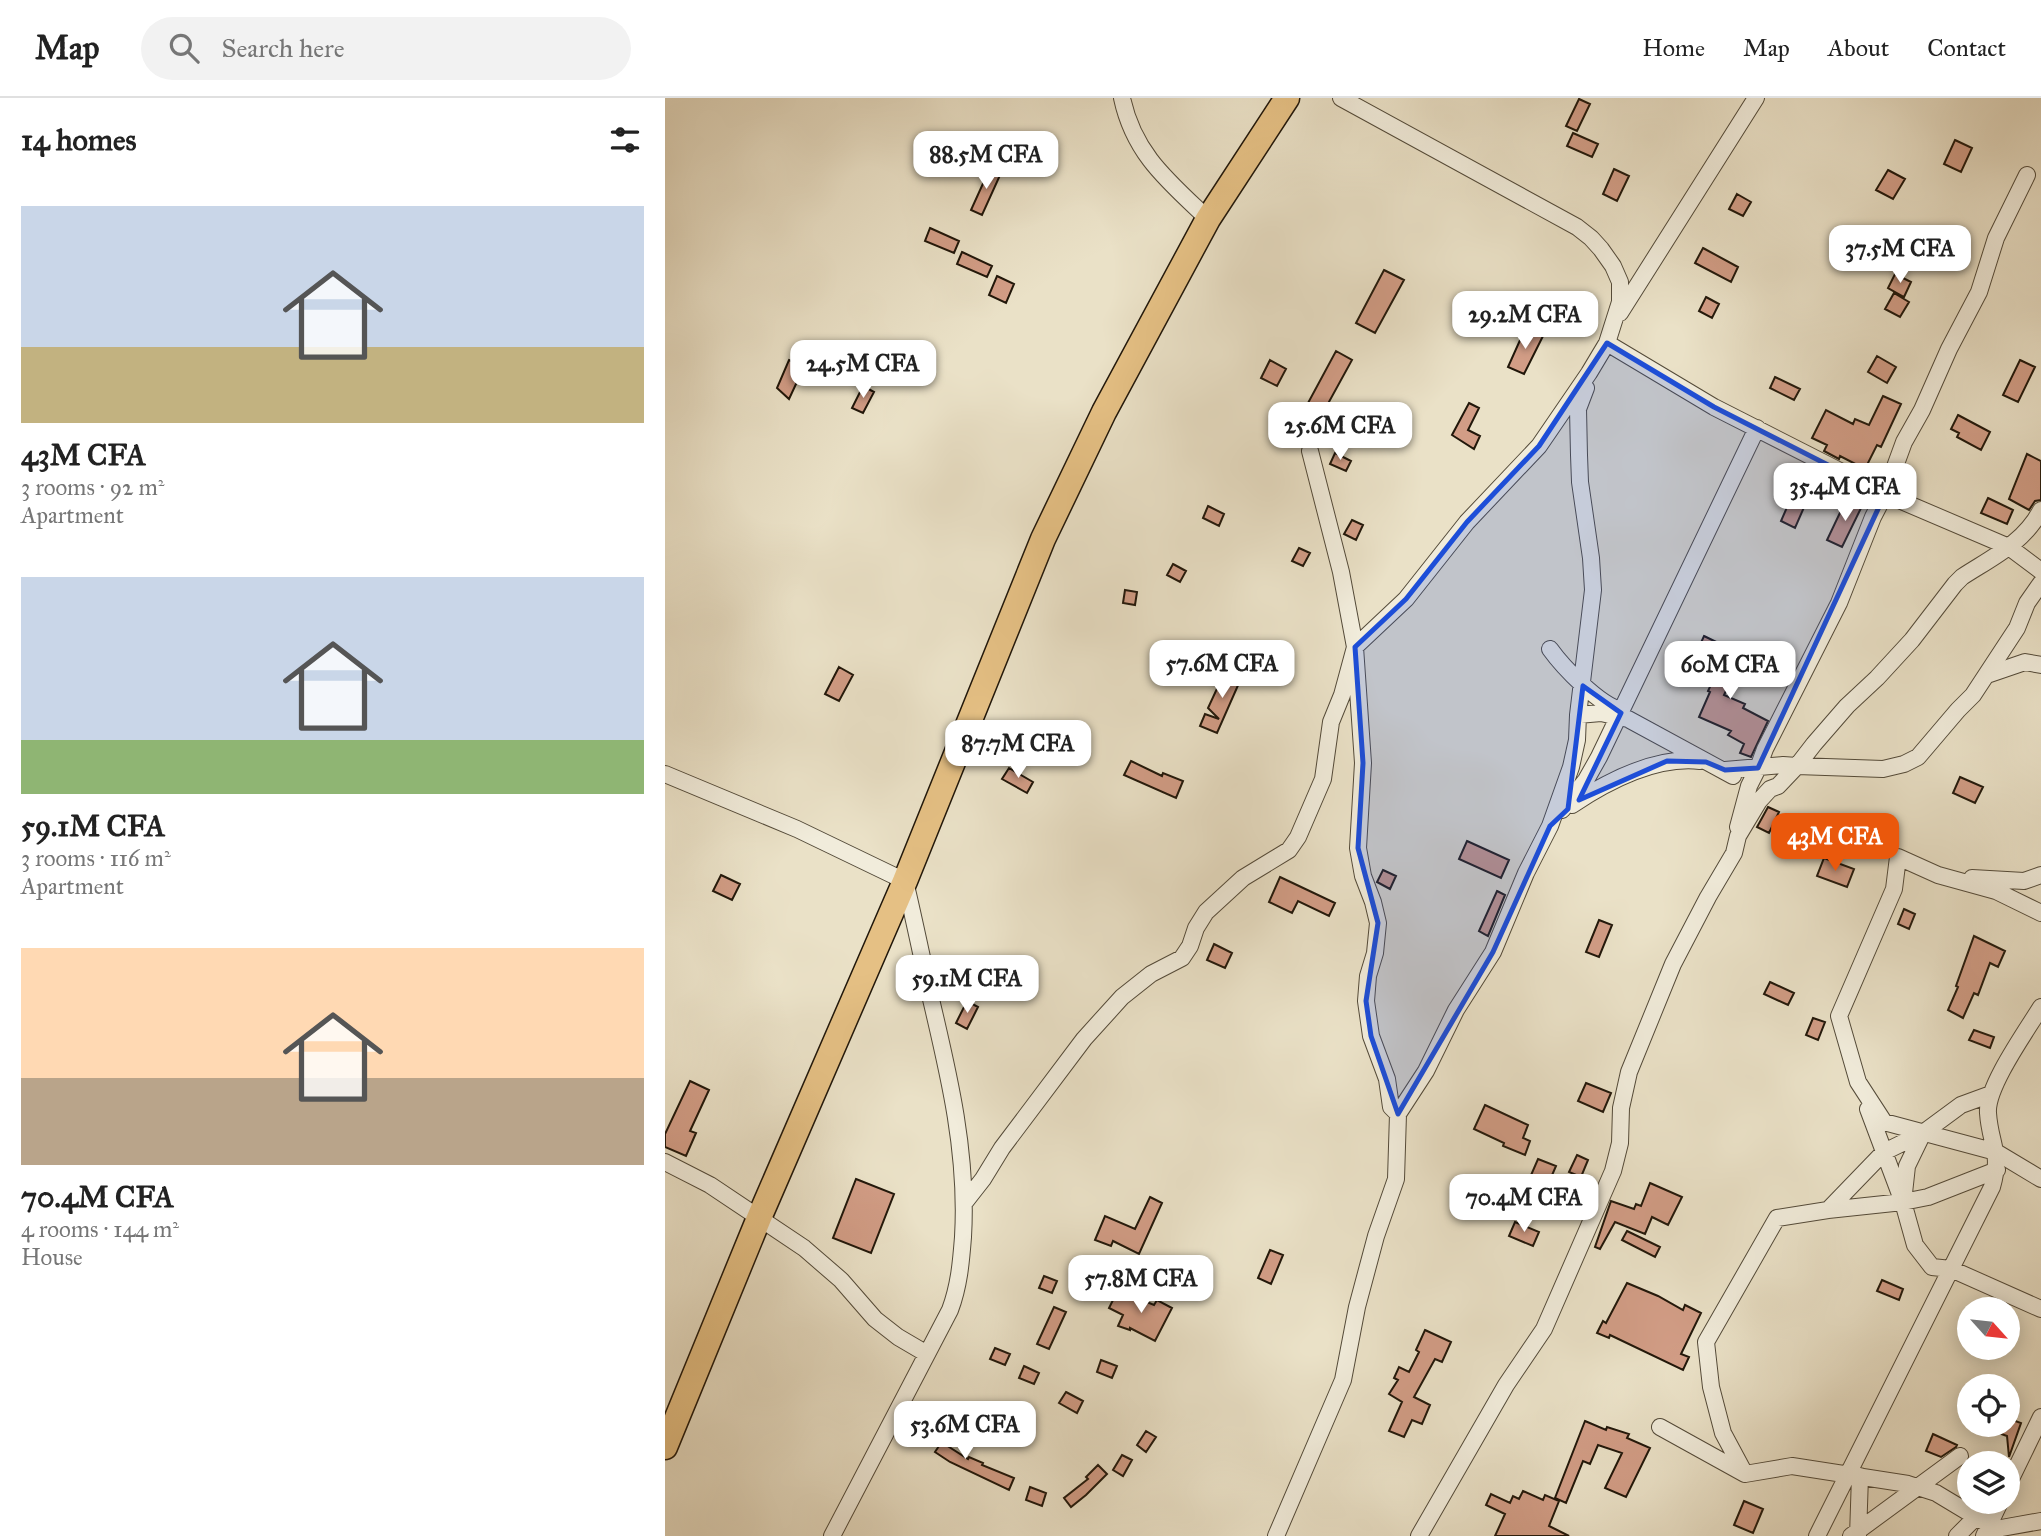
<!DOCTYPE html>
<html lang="en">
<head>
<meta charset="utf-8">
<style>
	body { margin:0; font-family:"IM FELL Great Primer",serif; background:#f2f2f2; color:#222; height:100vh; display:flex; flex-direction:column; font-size:26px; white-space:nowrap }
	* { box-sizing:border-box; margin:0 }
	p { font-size:23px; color:#767676 }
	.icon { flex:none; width:38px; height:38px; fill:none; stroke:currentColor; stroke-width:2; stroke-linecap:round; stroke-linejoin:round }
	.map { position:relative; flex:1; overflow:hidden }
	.side { display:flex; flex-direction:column; background:#fff; width:665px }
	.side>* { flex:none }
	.needle { width:46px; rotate:117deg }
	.controls { position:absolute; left:1292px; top:1199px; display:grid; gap:14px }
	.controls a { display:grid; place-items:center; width:63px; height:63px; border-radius:50%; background:#fff; box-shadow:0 4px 18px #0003; font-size:35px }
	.price { position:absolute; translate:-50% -60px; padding:0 16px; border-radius:14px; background:#fff; color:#222; font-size:23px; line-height:46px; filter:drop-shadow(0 2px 4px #0008) }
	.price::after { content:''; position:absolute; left:50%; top:42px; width:21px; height:16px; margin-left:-10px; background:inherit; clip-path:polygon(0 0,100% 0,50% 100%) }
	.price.selected { background:#ea580c; color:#fff }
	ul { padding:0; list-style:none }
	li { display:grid; align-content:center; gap:14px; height:371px; padding:0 21px }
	li span { display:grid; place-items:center; height:217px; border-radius:0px; color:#555 }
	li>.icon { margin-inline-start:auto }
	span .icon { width:126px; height:126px; fill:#fffc; stroke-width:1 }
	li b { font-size:30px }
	h2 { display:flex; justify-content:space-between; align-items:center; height:84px; padding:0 21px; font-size:30px }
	header { display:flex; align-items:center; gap:42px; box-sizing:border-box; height:98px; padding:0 35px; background:#fff; border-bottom:2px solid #e0e0e0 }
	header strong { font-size:33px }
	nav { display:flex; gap:38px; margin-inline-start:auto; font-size:24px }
	.search { width:490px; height:63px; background:#f2f2f2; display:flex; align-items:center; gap:18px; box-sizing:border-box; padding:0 24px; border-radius:38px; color:#767676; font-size:26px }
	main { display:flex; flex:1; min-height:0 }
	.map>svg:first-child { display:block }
	.building { fill:#d29d86; stroke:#21170a; stroke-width:2 }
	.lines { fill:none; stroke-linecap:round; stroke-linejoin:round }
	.minor-casing { stroke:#534a39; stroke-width:18 }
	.primary-casing { stroke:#21170a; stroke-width:27 }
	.minor { stroke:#f1ecdb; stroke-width:16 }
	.primary { stroke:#e5c084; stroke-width:24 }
	.marked { fill:#1d4ed8; fill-opacity:0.2; stroke:#1d4ed8; stroke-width:5; stroke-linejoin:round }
</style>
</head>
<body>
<header>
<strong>Map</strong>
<div class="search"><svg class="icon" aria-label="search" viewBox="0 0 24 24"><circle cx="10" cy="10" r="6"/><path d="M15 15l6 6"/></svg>Search here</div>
<nav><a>Home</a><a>Map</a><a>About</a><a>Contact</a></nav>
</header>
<main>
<section class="side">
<h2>14 homes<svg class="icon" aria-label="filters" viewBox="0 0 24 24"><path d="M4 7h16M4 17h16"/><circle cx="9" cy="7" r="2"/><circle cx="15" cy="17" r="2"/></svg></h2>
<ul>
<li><span style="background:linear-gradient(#c9d6e8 65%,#c2b280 0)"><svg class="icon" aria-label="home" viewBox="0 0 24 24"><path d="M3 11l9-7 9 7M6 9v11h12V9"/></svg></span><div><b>43M CFA</b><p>3 rooms · 92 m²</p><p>Apartment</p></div></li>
<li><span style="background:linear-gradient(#c9d6e8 75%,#8fb573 0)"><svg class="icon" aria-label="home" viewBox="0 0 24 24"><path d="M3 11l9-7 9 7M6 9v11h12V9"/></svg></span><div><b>59.1M CFA</b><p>3 rooms · 116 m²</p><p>Apartment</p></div></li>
<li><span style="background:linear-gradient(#ffd9b3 60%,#b9a48a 0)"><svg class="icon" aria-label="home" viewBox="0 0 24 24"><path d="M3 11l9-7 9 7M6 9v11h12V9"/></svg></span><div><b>70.4M CFA</b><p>4 rooms · 144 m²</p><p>House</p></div></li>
</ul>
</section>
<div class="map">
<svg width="1376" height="1438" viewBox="0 0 1376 1438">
	<rect width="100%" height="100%" fill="#eae1c7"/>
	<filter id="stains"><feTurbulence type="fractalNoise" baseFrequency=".00286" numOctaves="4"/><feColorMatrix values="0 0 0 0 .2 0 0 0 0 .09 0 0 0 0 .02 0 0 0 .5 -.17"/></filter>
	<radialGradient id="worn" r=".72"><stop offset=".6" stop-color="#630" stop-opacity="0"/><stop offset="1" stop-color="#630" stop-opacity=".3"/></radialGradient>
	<path class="building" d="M 914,1 L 925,6 L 912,33 L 901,28 Z
		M 908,35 L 933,46 L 927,59 L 902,48 Z
		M 1290,42 L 1307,50 L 1296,74 L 1279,66 Z
		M 325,70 L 336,75 L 317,117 L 306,112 Z
		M 949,71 L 964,78 L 952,103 L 938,96 Z
		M 1223,72 L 1240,81 L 1228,101 L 1211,92 Z
		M 1072,96 L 1086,104 L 1078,118 L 1064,111 Z
		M 265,130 L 294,143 L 289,155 L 260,143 Z
		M 1038,150 L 1073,169 L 1066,184 L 1030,165 Z
		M 297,154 L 327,168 L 322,179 L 292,166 Z
		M 719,172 L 739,182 L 710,235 L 691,225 Z
		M 1230,176 L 1246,184 L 1239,199 L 1223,190 Z
		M 332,178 L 349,186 L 341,205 L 324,197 Z
		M 1229,195 L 1244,204 L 1235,219 L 1220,211 Z
		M 1041,199 L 1054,206 L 1047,220 L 1034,213 Z
		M 860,231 L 878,238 L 859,276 L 843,269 Z
		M 671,253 L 687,262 L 659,313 L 643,305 Z
		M 1212,258 L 1231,269 L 1222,285 L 1203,274 Z
		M 124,262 L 139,269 L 124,301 L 112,290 Z
		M 605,262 L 621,271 L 612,288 L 596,280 Z
		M 1355,262 L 1370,269 L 1353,304 L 1338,297 Z
		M 1110,279 L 1135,291 L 1129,302 L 1105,290 Z
		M 198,288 L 209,294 L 198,315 L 187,310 Z
		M 1218,298 L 1236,306 L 1216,349 L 1212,347 L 1200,371 L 1175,358 L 1174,361 L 1159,353 L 1162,347 L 1147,340 L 1161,312 L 1188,326 L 1190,321 L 1204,327 Z
		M 804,305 L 814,310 L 803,332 L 815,338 L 809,351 L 787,337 Z
		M 1293,317 L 1325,334 L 1316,352 L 1292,339 L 1294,335 L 1286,331 Z
		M 670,355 L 686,363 L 681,373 L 665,366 Z
		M 1362,356 L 1376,363 L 1376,402 L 1370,403 L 1364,412 L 1344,401 Z
		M 1125,374 L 1135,379 L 1133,384 L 1141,388 L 1134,404 L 1140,407 L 1130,430 L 1116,423 L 1123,407 L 1112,402 Z
		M 1182,400 L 1197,408 L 1177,449 L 1162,442 Z
		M 1323,400 L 1348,412 L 1342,426 L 1316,415 Z
		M 543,408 L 559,416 L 554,428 L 538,420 Z
		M 687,422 L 698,427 L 691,442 L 679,436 Z
		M 634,450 L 645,455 L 638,468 L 627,463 Z
		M 508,466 L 521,473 L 515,484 L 502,477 Z
		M 460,492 L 472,494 L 470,507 L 458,505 Z
		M 1039,538 L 1078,557 L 1059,597 L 1080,606 L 1078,610 L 1103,623 L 1086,659 L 1075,655 L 1079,646 L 1063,637 L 1066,633 L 1034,619 L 1045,594 L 1043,593 L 1058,561 L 1034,549 Z
		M 174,569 L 188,577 L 174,603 L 160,596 Z
		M 562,569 L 578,576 L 552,635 L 535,628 L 540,616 L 554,621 L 543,610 Z
		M 466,663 L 497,678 L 498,675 L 518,683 L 511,700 L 459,677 Z
		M 344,670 L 368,684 L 362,695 L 337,681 Z
		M 1295,679 L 1318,689 L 1310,705 L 1288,695 Z
		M 1103,709 L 1114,714 L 1104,735 L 1092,729 Z
		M 1145,724 L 1167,734 L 1161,747 L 1139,737 Z
		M 802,743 L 844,762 L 836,780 L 794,761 Z
		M 1159,760 L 1189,771 L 1182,789 L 1152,778 Z
		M 718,772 L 731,778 L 725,791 L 712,784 Z
		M 56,777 L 75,786 L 67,802 L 48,793 Z
		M 615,779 L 670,805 L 664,818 L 633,803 L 627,815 L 604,804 Z
		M 832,793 L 840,797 L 823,838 L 814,833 Z
		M 1239,811 L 1250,816 L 1244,831 L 1233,826 Z
		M 934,822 L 947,827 L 934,859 L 921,854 Z
		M 1309,838 L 1340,853 L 1333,869 L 1325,865 L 1313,897 L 1309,895 L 1298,920 L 1283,912 L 1293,889 L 1291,888 Z
		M 549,846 L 567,855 L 560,870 L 542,862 Z
		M 1105,884 L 1129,895 L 1123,907 L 1099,896 Z
		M 302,903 L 313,909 L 302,931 L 291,925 Z
		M 1148,920 L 1160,924 L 1153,942 L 1141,937 Z
		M 1309,932 L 1329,939 L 1325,950 L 1304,942 Z
		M 25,983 L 44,992 L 25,1033 L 31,1035 L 21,1058 L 0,1049 L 0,1036 Z
		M 921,985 L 946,995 L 938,1014 L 913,1003 Z
		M 820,1007 L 863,1027 L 858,1040 L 865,1043 L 860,1057 L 838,1048 L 839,1045 L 809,1031 Z
		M 912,1057 L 923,1062 L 916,1079 L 904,1074 Z
		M 873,1061 L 891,1068 L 875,1105 L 857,1098 Z
		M 191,1081 L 229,1096 L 206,1155 L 168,1140 Z
		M 985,1085 L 1017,1099 L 1003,1127 L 987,1119 L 980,1136 L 950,1124 L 935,1151 L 930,1149 L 946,1103 L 969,1111 L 971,1106 L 976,1108 Z
		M 485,1099 L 497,1105 L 474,1156 L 448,1143 L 446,1148 L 430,1142 L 440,1118 L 470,1131 Z
		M 850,1124 L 874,1134 L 868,1148 L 844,1138 Z
		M 962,1133 L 995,1149 L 990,1159 L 957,1142 Z
		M 605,1152 L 618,1157 L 606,1186 L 593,1180 Z
		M 428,1166 L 467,1181 L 462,1192 L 424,1177 Z
		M 379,1178 L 392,1183 L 387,1195 L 374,1190 Z
		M 1217,1182 L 1238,1191 L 1234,1202 L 1212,1193 Z
		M 962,1185 L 993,1198 L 1018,1212 L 1020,1207 L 1036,1215 L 1016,1256 L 1024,1259 L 1018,1272 L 945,1237 L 944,1240 L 932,1235 L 938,1223 L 941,1225 Z
		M 453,1192 L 489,1207 L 492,1202 L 507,1210 L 490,1243 L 465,1230 L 465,1232 L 453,1228 L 458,1217 L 444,1210 Z
		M 389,1209 L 401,1214 L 384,1251 L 372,1246 Z
		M 760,1232 L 786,1244 L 777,1264 L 770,1261 L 749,1299 L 765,1307 L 757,1326 L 747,1322 L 739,1339 L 724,1333 L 737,1304 L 724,1296 L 733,1282 L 729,1280 L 734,1269 L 744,1274 L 754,1254 L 751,1252 Z
		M 330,1250 L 345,1256 L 340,1267 L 325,1261 Z
		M 436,1262 L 452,1268 L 447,1280 L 432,1274 Z
		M 359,1268 L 374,1275 L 369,1286 L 354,1280 Z
		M 401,1294 L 418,1303 L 412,1315 L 394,1305 Z
		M 1342,1320 L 1356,1325 L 1344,1359 L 1342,1338 L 1314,1328 L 1342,1326 Z
		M 920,1323 L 941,1332 L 942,1329 L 964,1336 L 962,1340 L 985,1350 L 961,1399 L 940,1390 L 957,1355 L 933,1347 L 925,1366 L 918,1363 L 901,1405 L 890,1400 Z
		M 253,1329 L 303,1361 L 304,1359 L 318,1365 L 317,1367 L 349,1380 L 344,1392 L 285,1364 L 270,1354 L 274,1348 L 250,1343 Z
		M 481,1333 L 491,1339 L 481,1354 L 472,1347 Z
		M 1268,1336 L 1292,1347 L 1291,1349 L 1276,1359 L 1261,1353 Z
		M 457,1357 L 467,1362 L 458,1378 L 448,1372 Z
		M 433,1367 L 442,1376 L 421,1397 L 406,1409 L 399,1400 L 423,1381 L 421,1379 Z
		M 365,1389 L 381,1395 L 377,1408 L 361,1402 Z
		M 858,1393 L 878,1402 L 880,1397 L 894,1403 L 884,1428 L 904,1438 L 830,1438 L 840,1416 L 821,1407 L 826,1396 L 845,1405 L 848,1398 L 854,1401 Z
		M 1079,1403 L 1098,1411 L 1088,1435 L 1069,1427 Z"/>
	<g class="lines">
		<g class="minor-casing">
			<path id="minor" d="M 457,0 C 469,56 503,83 543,121
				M 955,215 L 1091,0
				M 942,245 L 1049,309 L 1220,396 L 1344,449 L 1376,473
				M 645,353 L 676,474 L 690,549 L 698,665 L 693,750 L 698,778 L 708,804 L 713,825 L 710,855 L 703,878 L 701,903 L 706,938 L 722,981 L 726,1009 L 733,1016
				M 885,551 C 898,569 934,607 956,612
				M 1322,577 L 1360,564 L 1376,567
				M 913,617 L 936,615 L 963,621 L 1068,678
				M 1060,672 L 1118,667 L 1132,668 L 1149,646 L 1182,608 L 1212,580 L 1247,542 L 1290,486 L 1297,479 C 1326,460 1359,445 1376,412
				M 0,676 L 132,731 L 240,783 C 249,821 257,859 265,897 C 284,977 303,1056 298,1139 C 296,1165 294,1188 285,1212 L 167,1438
				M 907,707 C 943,683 991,658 1035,663
				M 897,712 L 921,682 L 934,659 L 1092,330
				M 1073,729 L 1084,688 L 1093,670 L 1100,651 L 1174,505 L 1208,419 L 1220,396 L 1239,344 L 1257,312 L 1284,251 L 1314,194 L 1331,140 L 1362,77
				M 1307,780 L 1359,783 L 1376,777
				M 1376,815 L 1331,793 L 1273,777 L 1233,759 L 1229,791 L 1174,918 L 1193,984 L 1219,1024 L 1331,1054 L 1376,1081
				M 1326,996 L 1296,1007 L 1258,1035 L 1242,1068 L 1238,1104 L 1250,1147 L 1267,1169 L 1286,1171 L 1376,1211
				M 1203,1011 L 1236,1099
				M 0,1064 L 45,1087 L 139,1150 L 176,1182 L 210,1221 L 233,1239 L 262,1256
				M 300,1104 L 318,1081 L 337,1050 L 419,941 L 457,899 L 486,876 L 517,860 L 525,848 L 531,830 L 541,814 L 578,780 L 624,752 L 633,739 L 658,681 L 666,624 L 677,597 L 690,549 L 741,501 L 802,424 L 874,348 L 924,275 L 942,245 L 955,204 L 955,184 L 948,168 L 936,151 L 926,140 L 912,129 L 676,0
				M 1163,1112 L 1219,1054 L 1258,1035
				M 995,1329 L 1080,1376 L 1127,1368 L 1243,1386 L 1271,1395 L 1331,1431 L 1376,1423
				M 1080,1376 L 1058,1335 L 1046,1289 L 1041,1244 L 1112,1120 L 1163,1112 L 1238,1104 L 1263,1099 L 1332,1072
				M 1342,1389 L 1376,1319
				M 611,1438 L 678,1282 L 692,1209 L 711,1138 L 731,1081 L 733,1016 L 761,973 L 791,912 L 828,854 L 861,775 L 885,728 L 906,669 L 912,642 L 913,617 L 928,492 L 926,460 L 915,384 L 914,357 L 913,311 L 921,290
				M 754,1438 L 841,1287 L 879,1231 L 948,1073 L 955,1045 L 956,1010 L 964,974 L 1008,866 L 1043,799 L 1069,755 L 1073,738 L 1094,703 L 1105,691 L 1113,688 L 1132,668 L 1218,671 L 1239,666 L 1253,659 L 1293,612 L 1308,597 L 1352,530 L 1362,505 L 1376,485
				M 1152,1438 L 1327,1089 C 1337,1055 1325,1046 1323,1015 C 1321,989 1362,932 1376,909
				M 1186,1438 L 1295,1358
				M 1193,1438 L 1195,1378
				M 1292,1438 L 1311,1419
				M 1319,1438 L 1335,1404"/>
		</g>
		<g class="primary-casing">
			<path id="primary" d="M 0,1349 L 94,1120 L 240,783 L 378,441 L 439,314 L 543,121 L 622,0"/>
		</g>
		<use href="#minor" class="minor"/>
		<use href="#primary" class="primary"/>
	</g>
	<path class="marked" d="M 942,245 L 1049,309 L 1220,396 L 1093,670 L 1060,672 L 1041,664 L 1002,663 L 914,702 L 956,615 L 918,588 L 903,711 L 885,728 L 828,854 L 733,1016 L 706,938 L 701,903 L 713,825 L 693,750 L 698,665 L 690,549 L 741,501 L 802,424 L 874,348 Z"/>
	<rect width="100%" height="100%" filter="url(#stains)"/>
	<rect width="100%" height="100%" fill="url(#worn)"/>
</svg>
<div class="controls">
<a><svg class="needle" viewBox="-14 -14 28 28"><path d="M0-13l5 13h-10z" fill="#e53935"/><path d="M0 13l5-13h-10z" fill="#767676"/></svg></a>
<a><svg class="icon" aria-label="locate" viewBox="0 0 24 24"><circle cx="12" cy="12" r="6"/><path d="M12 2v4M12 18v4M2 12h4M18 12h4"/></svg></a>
<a><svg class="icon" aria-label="layers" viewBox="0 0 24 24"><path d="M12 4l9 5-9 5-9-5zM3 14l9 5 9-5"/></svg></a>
</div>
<b class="price" style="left:321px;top:93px">88.5M CFA</b>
<b class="price" style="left:1235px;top:187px">37.5M CFA</b>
<b class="price" style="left:860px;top:253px">29.2M CFA</b>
<b class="price" style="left:198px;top:302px">24.5M CFA</b>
<b class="price" style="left:675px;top:364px">25.6M CFA</b>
<b class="price" style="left:1180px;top:425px">35.4M CFA</b>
<b class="price" style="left:557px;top:602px">57.6M CFA</b>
<b class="price" style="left:1065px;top:603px">60M CFA</b>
<b class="price" style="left:353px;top:682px">87.7M CFA</b>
<b class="price selected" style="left:1170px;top:775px">43M CFA</b>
<b class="price" style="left:302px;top:917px">59.1M CFA</b>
<b class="price" style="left:859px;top:1136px">70.4M CFA</b>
<b class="price" style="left:476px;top:1217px">57.8M CFA</b>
<b class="price" style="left:300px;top:1363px">53.6M CFA</b>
</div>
</main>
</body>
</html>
